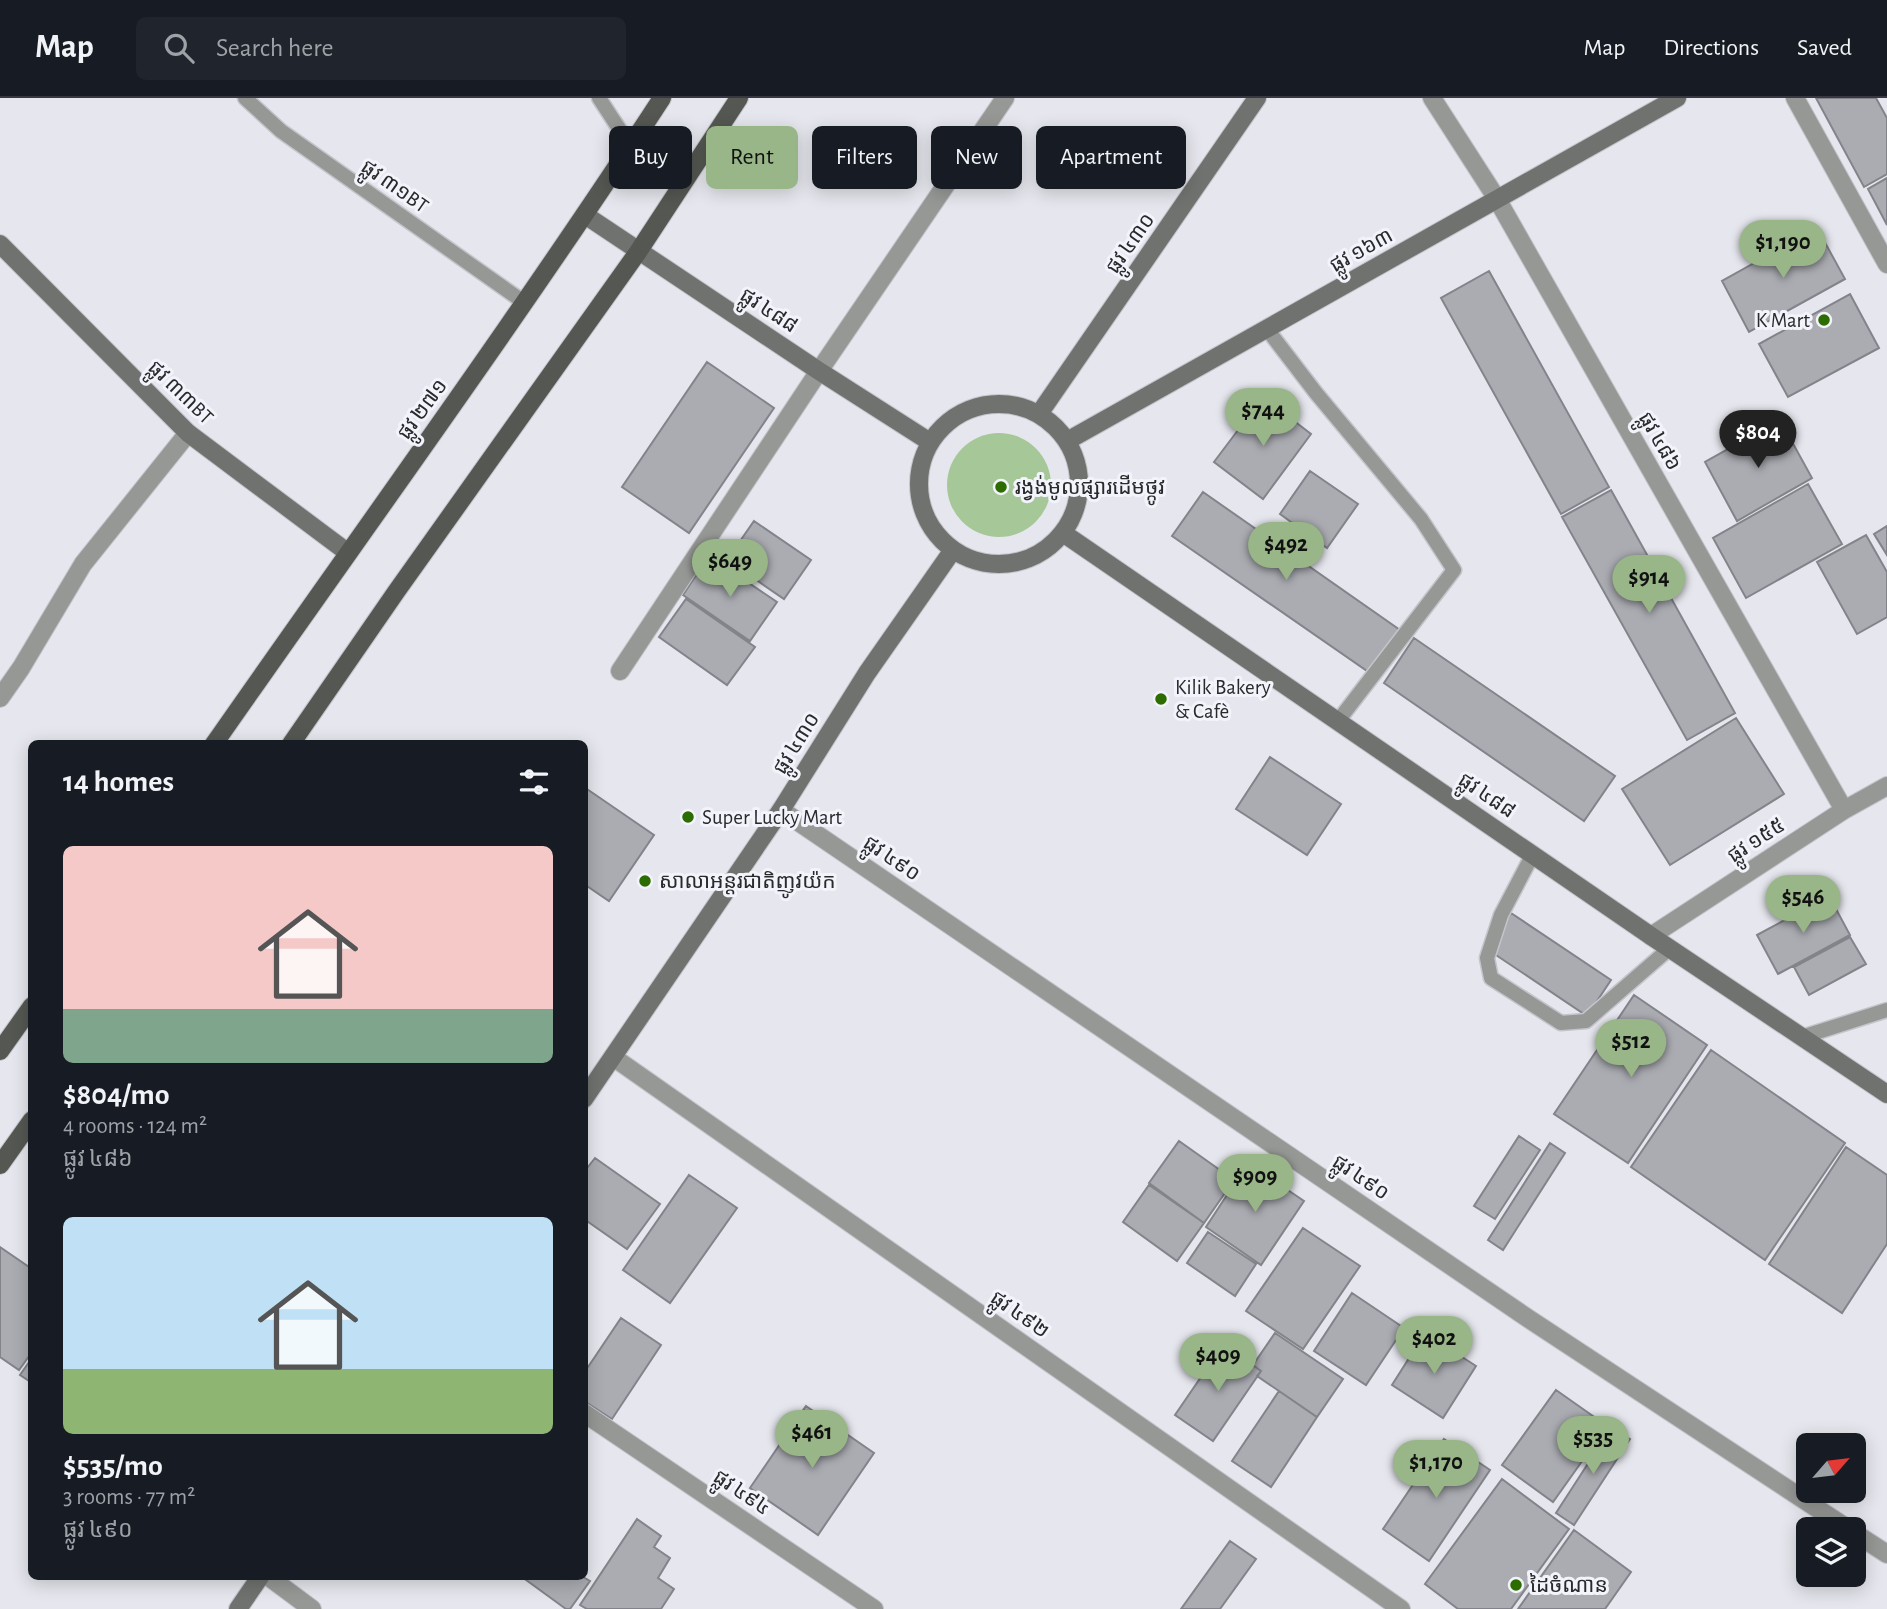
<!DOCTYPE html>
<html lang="en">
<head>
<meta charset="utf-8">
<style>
	body { margin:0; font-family:"Alegreya Sans","Noto Sans Khmer",sans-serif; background:#20242c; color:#f1f3f6; height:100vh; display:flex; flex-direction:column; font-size:26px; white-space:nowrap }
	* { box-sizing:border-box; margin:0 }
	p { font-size:23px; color:#9ea1a6 }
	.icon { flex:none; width:38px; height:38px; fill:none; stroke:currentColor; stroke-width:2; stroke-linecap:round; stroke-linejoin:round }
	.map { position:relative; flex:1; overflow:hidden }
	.panel { position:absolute; left:28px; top:642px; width:560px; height:840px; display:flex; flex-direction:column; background:#171b24; border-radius:10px; box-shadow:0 4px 18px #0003 }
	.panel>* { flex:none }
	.guide { position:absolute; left:609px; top:28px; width:665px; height:63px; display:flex; gap:14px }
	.needle { width:46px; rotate:62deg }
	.buttons { position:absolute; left:1796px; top:1335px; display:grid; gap:14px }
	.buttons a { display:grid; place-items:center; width:70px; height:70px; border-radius:10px; background:#171b24; box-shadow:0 4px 18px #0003; font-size:35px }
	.price { position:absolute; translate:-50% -60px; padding:0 16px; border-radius:24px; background:#98b687; color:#111; font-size:23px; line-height:46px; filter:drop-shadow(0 2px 4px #0008) }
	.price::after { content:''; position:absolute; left:50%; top:42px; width:21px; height:16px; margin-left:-10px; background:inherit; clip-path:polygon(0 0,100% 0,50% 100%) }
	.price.active { background:#222; color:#fff }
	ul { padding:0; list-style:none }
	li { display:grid; align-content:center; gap:14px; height:371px; padding:0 35px }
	li span { display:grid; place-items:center; height:217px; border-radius:10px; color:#555 }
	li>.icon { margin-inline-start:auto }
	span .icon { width:126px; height:126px; fill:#fffc; stroke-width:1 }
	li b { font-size:30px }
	h2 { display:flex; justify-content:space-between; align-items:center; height:84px; padding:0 35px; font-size:30px }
	.chip { padding:0 24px; border-radius:10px; background:#171b24; box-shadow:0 4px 18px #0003; font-size:24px; line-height:63px }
	.chip.active { background:#98b687; color:#111 }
	header { display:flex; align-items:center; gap:42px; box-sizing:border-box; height:98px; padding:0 35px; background:#171b24; border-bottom:2px solid #363941 }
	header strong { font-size:33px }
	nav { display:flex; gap:38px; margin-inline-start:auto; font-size:24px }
	.search { width:490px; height:63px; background:#20242c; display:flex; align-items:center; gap:18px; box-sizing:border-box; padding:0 24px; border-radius:10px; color:#9ea1a6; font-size:26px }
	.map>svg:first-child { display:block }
	.green { fill:#a6c899 }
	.building { fill:#abacb2; stroke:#83848b; stroke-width:2 }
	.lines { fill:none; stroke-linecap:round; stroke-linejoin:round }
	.lane-casing { stroke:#c4c5cb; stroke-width:17 }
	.street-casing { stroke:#c4c5cb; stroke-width:20 }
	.secondary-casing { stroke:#c4c5cb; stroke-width:20 }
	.primary-casing { stroke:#c4c5cb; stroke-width:20 }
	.lane { stroke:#969895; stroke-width:14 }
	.street { stroke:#969895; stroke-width:18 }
	.secondary { stroke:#6f726e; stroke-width:18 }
	.primary { stroke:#545752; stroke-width:18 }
	.poi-dot { fill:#2c6c00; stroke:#f3f4fb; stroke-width:2.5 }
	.labels { text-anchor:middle; stroke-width:6; stroke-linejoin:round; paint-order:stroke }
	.street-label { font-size:21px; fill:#2a2a2d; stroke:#f3f4fb }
	.poi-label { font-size:21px; fill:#2a2a2d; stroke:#f3f4fb; text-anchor:start }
</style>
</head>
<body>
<header>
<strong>Map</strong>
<div class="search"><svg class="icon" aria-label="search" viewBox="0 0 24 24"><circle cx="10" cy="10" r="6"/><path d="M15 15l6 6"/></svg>Search here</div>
<nav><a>Map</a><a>Directions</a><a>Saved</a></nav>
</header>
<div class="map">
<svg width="1887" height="1511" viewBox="0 0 1887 1511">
	<rect width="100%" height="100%" fill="#e6e7ee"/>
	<path class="green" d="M947 387a52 52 0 1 1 104 0a52 52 0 1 1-104 0Z"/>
	<path class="building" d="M 1816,0 L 1876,0 L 1887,20 L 1887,76 L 1864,89 Z
		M 1887,80 L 1887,127 L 1868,91 Z
		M 1817,130 L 1845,181 L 1749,234 L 1722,183 Z
		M 1489,173 L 1609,389 L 1561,416 L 1441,200 Z
		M 1850,196 L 1879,250 L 1788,299 L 1759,246 Z
		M 707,264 L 774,310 L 689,435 L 622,389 Z
		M 1263,299 L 1311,336 L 1263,401 L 1214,364 Z
		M 1780,322 L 1812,380 L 1737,423 L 1705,364 Z
		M 1310,373 L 1358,406 L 1327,450 L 1280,416 Z
		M 1808,386 L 1842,446 L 1746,500 L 1713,440 Z
		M 1611,392 L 1735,615 L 1687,642 L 1562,419 Z
		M 1203,394 L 1400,532 L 1370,575 L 1172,438 Z
		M 754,423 L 811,462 L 784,501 L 727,462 Z
		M 1887,428 L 1887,457 L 1874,436 Z
		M 1866,437 L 1887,474 L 1887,519 L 1857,536 L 1817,464 Z
		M 709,458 L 777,504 L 750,543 L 683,497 Z
		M 686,501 L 755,549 L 727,587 L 659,539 Z
		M 1414,540 L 1615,678 L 1584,723 L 1384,585 Z
		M 1736,620 L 1784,696 L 1670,767 L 1622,691 Z
		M 1270,659 L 1341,706 L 1307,757 L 1236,711 Z
		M 584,689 L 654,737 L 609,803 L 584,786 Z
		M 1829,798 L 1850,837 L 1778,876 L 1757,837 Z
		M 1511,815 L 1611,882 L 1587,918 L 1487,851 Z
		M 1850,839 L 1866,866 L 1809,897 L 1794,869 Z
		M 1634,897 L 1707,947 L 1628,1065 L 1554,1016 Z
		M 1711,952 L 1845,1045 L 1765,1162 L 1631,1069 Z
		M 1519,1038 L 1540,1052 L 1495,1121 L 1474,1108 Z
		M 1179,1043 L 1234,1082 L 1204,1125 L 1149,1085 Z
		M 1550,1045 L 1565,1055 L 1503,1152 L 1488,1142 Z
		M 1846,1049 L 1887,1077 L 1887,1146 L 1842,1215 L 1769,1166 Z
		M 595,1060 L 660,1106 L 627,1151 L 584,1121 L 584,1074 Z
		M 1248,1065 L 1304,1103 L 1261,1167 L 1206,1129 Z
		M 689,1077 L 737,1110 L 670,1205 L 623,1172 Z
		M 1149,1087 L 1204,1125 L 1177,1163 L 1123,1124 Z
		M 1303,1130 L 1360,1168 L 1303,1251 L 1246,1213 Z
		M 1208,1134 L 1256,1166 L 1235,1198 L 1187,1165 Z
		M 0,1149 L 32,1171 L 32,1254 L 19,1272 L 0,1259 Z
		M 1352,1195 L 1404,1230 L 1366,1287 L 1314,1253 Z
		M 621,1220 L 661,1247 L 612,1321 L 584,1303 L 584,1275 Z
		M 1275,1235 L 1343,1281 L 1317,1319 L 1257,1278 L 1261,1273 L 1253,1267 Z
		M 1425,1235 L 1476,1268 L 1443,1320 L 1392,1287 Z
		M 1223,1247 L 1261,1273 L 1213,1343 L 1175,1317 Z
		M 32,1260 L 32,1285 L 20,1277 Z
		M 1556,1292 L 1607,1328 L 1553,1404 L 1502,1367 Z
		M 1279,1293 L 1317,1319 L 1271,1389 L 1232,1363 Z
		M 806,1308 L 874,1355 L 818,1437 L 750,1390 Z
		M 1611,1330 L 1630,1341 L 1574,1427 L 1556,1415 Z
		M 1444,1341 L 1490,1372 L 1429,1463 L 1383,1431 Z
		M 1502,1381 L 1569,1431 L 1511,1511 L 1458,1511 L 1425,1486 Z
		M 637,1421 L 661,1438 L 654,1449 L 670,1460 L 658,1480 L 674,1491 L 661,1511 L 587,1511 L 580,1507 Z
		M 1574,1432 L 1631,1474 L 1605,1511 L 1518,1511 Z
		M 1230,1443 L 1256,1461 L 1220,1511 L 1181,1511 Z
		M 522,1479 L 583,1479 L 590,1483 L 570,1511 L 566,1511 Z"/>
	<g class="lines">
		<g class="lane-casing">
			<path id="lane" d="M 245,0 L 281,33 L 525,205
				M 599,0 L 631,49
				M 1267,231 L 1316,295 L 1421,421 L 1454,472 L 1338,623
				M 1533,756 L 1501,817 L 1487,860 L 1491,880 L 1561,925 L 1586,923 L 1670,850
				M 1802,939 L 1887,912"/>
		</g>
		<g class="street-casing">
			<path id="street" d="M 1432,0 L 1497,101 L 1844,712
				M 1795,0 L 1887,166
				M 620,573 L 819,273 L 1005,0
				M 0,600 L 21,570 L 83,466 L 188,335
				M 781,712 L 1529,1221 L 1850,1432
				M 1651,838 L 1844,712 L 1887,688
				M 613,959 L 1401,1511
				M 584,1315 L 874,1511
				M 1853,1434 L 1887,1456
				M 269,1479 L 312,1511"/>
		</g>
		<g class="secondary-casing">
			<path id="secondary" d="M 585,117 L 819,273 L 930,344
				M 0,146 L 188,335 L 347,454
				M919 386a80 80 0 1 1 160 0a80 80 0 1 1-160 0Z
				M 1039,316 L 1257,0
				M 1067,343 L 1677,0
				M 1063,435 L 1651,838 L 1887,996
				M 584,1001 L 781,712 L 867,575 L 953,452
				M 238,1511 L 260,1479"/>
		</g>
		<g class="primary-casing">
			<path id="primary" d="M 214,646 C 364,431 519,219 662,0
				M 291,646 L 396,494 L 638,154 L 739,0
				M 0,953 L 32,908
				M 0,1067 L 32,1022"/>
		</g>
		<use href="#lane" class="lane"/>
		<use href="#street" class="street"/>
		<use href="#secondary" class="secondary"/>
		<use href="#primary" class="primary"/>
	</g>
	<g class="poi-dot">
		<circle cx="1824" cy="222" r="7"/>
		<circle cx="1001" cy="389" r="7"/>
		<circle cx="1161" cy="601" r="7"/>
		<circle cx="688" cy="719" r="7"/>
		<circle cx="645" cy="783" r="7"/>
		<circle cx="1516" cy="1487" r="7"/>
	</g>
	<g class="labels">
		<g class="street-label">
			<text transform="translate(395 88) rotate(35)" y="7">ផ្លូវ ៣១BT</text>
			<text transform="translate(1130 145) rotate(-55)" y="7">ផ្លូវ ៤៣០</text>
			<text transform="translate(1361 152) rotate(-29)" y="7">ផ្លូវ ១៦៣</text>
			<text transform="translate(769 212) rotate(33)" y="7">ផ្លូវ ៤៨៨</text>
			<text transform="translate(181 294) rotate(44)" y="7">ផ្លូវ ៣៣BT</text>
			<text transform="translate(422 311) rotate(-54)" y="7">ផ្លូវ ២៧១</text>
			<text transform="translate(1660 343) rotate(60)" y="7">ផ្លូវ ៤៨៦</text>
			<text transform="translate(796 645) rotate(-58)" y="7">ផ្លូវ ៤៣០</text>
			<text transform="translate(1487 697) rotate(34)" y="7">ផ្លូវ ៤៨៨</text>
			<text transform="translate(1756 742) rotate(-33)" y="7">ផ្លូវ ១៥៥</text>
			<text transform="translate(892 760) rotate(34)" y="7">ផ្លូវ ៤៩០</text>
			<text transform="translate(1361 1079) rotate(34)" y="7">ផ្លូវ ៤៩០</text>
			<text transform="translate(1020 1216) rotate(35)" y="7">ផ្លូវ ៤៩២</text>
			<text transform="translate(742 1394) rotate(34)" y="7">ផ្លូវ ៤៩៤</text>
		</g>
		<g class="poi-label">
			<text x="1810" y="229" text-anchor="end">K Mart</text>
			<text x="1015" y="396">រង្វង់មូលផ្សារដើមថ្កូវ</text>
			<text x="1175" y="596">Kilik Bakery<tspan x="1175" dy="24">&amp; Cafè</tspan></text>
			<text x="702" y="726">Super Lucky Mart</text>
			<text x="659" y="790">សាលាអន្តរជាតិញូវយ៉ក</text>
			<text x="1530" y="1494">ដៃចំណាន</text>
		</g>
	</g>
</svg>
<div class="buttons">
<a><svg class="needle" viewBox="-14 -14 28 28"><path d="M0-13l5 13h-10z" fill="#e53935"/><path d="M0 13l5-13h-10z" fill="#9ea1a6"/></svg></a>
<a><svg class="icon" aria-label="layers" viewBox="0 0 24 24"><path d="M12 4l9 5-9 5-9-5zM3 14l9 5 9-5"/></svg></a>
</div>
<b class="price" style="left:1783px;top:182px">$1,190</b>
<b class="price" style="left:1263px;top:350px">$744</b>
<b class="price active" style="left:1758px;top:372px">$804</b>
<b class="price" style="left:1286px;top:484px">$492</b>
<b class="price" style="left:730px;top:501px">$649</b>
<b class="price" style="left:1649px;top:517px">$914</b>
<b class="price" style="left:1803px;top:837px">$546</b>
<b class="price" style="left:1631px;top:981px">$512</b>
<b class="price" style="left:1255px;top:1116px">$909</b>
<b class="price" style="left:1434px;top:1278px">$402</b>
<b class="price" style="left:1218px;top:1295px">$409</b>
<b class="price" style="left:812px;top:1372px">$461</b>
<b class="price" style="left:1593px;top:1378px">$535</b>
<b class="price" style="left:1436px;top:1402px">$1,170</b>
<div class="guide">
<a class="chip">Buy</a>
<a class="chip active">Rent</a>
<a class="chip">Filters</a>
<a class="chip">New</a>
<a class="chip">Apartment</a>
</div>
<section class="panel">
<h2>14 homes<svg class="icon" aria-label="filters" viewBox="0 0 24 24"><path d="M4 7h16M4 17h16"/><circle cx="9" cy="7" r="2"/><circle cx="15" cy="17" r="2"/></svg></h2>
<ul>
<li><span style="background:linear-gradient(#f6c9c9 75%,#7fa58c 0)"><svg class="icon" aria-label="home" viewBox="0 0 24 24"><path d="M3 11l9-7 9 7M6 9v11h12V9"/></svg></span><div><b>$804/mo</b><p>4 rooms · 124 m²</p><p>ផ្លូវ ៤៨៦</p></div></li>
<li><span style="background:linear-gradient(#bfe0f5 70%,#8fb573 0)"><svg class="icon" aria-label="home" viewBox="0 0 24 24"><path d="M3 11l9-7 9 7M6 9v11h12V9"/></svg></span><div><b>$535/mo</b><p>3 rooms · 77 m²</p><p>ផ្លូវ ៤៩០</p></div></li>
</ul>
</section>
</div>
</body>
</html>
